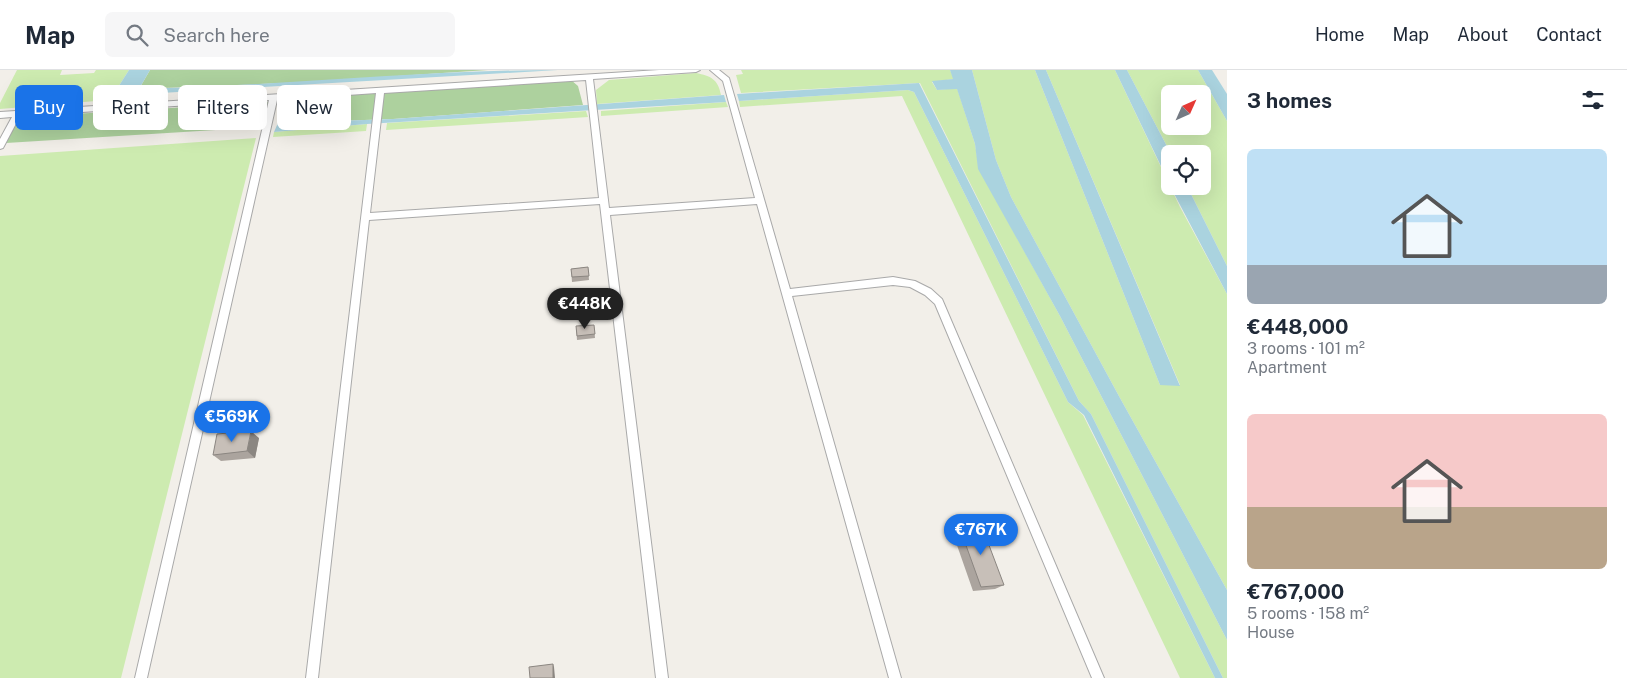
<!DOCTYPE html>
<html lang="en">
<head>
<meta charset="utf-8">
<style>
	body { margin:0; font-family:"Public Sans",sans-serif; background:#f6f6f7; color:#1f2937; height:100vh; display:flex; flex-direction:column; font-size:19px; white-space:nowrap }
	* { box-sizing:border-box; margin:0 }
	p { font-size:16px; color:#747a83 }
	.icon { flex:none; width:28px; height:28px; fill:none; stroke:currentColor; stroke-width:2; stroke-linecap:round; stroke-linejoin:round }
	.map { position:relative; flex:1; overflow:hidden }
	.side { display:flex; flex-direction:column; background:#fff; width:400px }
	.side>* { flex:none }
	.top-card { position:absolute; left:15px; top:15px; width:475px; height:45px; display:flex; gap:10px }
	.needle { width:32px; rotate:45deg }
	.fabs { position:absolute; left:1161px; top:15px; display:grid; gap:10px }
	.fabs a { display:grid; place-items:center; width:50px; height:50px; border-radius:8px; background:#fff; box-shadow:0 5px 20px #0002; font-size:25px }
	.price { position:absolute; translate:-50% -42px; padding:0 11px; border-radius:18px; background:#1a73e8; color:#fff; font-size:16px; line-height:32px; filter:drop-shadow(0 1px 2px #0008) }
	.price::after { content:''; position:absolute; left:50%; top:30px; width:15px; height:11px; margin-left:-8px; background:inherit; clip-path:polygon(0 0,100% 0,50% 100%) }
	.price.current { background:#222; color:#fff }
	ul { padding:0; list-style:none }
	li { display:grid; align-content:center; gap:10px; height:265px; padding:0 20px }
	li span { display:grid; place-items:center; height:155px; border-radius:8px; color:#555 }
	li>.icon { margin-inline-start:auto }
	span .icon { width:90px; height:90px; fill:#fffc; stroke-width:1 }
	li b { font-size:21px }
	h2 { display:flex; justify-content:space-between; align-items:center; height:60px; padding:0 20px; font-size:21px }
	.chip { padding:0 18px; border-radius:8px; background:#fff; box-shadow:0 5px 20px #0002; font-size:18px; line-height:45px }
	.chip.current { background:#1a73e8; color:#fff }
	header { display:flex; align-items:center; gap:30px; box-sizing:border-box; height:70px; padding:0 25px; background:#fff; border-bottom:1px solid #e0e1e3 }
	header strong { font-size:24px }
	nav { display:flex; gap:28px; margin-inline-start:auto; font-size:18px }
	.search { width:350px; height:45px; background:#f6f6f7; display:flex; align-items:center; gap:12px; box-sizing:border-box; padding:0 18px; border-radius:8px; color:#747a83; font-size:19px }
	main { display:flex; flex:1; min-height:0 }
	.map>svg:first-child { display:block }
	.grass { fill:#cdebb0; fill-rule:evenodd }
	.forest { fill:#add19e }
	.water { fill:#aad3df }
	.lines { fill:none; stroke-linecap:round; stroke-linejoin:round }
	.service-casing { stroke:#a9a9a9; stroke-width:2 }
	.service { fill:#fff; fill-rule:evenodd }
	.wall { fill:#aba49e }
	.shaded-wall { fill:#8b8681 }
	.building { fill:#c7bfb8; stroke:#8b8681 }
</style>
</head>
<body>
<header>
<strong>Map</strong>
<div class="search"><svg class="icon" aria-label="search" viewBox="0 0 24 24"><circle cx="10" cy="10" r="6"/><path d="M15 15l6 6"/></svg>Search here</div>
<nav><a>Home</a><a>Map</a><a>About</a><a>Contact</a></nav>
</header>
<main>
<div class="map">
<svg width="1227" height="608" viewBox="0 0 1227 608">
	<rect width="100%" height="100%" fill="#f2efe9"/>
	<path class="grass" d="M 17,0 L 62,0 L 60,5 L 94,3 L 96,0 L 129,0 L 115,22 L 108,30 L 0,39 L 0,33 Z
		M 741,0 L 950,0 L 954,9 L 932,12 L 937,20 L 957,18 L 975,74 L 979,99 L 1060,246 L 1227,570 L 1227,608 L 1223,608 L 1091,344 L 1079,331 L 920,13 L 741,23 L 736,5 L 743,4 Z
		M 972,0 L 1035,0 L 1160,315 L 1180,315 L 1046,0 L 1115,0 L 1180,137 L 1227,224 L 1227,520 L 1120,328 L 1011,127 L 996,90 Z
		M 1127,0 L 1198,0 L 1227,51 L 1227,196 L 1187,116 L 1202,116 L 1202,84 L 1171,84 ZM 1170,24 L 1202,24 L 1202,56 L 1170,56 Z
		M 696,3 C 711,6 718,9 721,25 L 597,34 L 596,20 L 609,10 Z
		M 908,20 L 914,22 L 1068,332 L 1083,345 L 1215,608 L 1180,608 L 902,26 L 740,37 L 739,31 Z
		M 726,32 L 728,37 L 601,46 L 601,41 Z
		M 586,41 L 588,47 L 386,60 L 387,53 Z
		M 367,54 L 366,61 L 273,67 L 274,62 Z
		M 256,68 L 121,608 L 0,608 L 0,86 Z"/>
	<path class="forest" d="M 150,0 L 488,0 L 307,12 L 139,19 Z
		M 571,10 L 578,16 L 583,35 L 393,49 L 278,53 L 287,29 L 291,28 Z
		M 270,32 L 264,57 L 6,73 L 16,52 L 25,47 Z"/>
	<path class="water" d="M 129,0 L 150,0 L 139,19 C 279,16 418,0 558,0 L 126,25 L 121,22 L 115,22 Z
		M 950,0 L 972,0 L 996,90 L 1011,127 L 1120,328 L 1227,520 L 1227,570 L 1060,246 L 978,99 L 975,74 L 957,19 L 937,20 L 932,11 L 953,9 Z
		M 1035,0 L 1046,0 L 1180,316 L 1160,315 Z
		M 1115,0 L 1127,0 L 1171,84 L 1170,115 Z
		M 1198,0 L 1212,0 L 1227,24 L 1227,51 Z
		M 919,13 L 1079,331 L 1091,344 L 1223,608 L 1215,608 L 1084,345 L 1068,332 L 914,22 L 908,20 L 739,31 L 737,24 Z
		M 724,25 L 726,32 L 367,54 L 274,62 L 278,53 L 393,49 Z
		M 1170,116 L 1187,116 L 1227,196 L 1227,224 Z"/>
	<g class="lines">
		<g class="service-casing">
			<path id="service" d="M 659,0 L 700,0 L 696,2 L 593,9 L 609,138 L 755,128 L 723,11 L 710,0 L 719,0 L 729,8 L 790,219 L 893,207 L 915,211 L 931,219 L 942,229 L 1104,608 L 1092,608 L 935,234 L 925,225 L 910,217 L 893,215 L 792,226 L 901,608 L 889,608 L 757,134 L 610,145 L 668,608 L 656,608 L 600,134 L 369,150 L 318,608 L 306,608 L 376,23 L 277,30 L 147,608 L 135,608 L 269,30 L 20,46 L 3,78 L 0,79 L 0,69 L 12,47 L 0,48 L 0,42 ZM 586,10 L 599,128 L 370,143 L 384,23 Z"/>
		</g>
		<use href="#service" class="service"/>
	</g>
	<path class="wall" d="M 588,197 L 589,210 L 572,212 L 571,199 Z
		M 594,255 L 595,268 L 577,270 L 576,256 Z
		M 259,368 L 255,388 L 221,391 L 213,385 Z
		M 959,456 L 1004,515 L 995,519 L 973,521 L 952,461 Z"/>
	<path class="shaded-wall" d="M 251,361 L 259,368 L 255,388 L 247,381 Z
		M 553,594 L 554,597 L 555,608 L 553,608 Z"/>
	<path class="building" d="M 588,197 L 589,206 L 572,207 L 571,199 Z
		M 594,255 L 595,264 L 577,266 L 576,256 Z
		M 251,361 L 247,381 L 213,385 L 217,364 Z
		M 981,454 L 1004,515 L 981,517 L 959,456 Z
		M 553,594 L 553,608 L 530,608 L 529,597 Z"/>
</svg>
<div class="fabs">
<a><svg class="needle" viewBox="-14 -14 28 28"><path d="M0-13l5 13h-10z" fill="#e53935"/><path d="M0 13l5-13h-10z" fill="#747a83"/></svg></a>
<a><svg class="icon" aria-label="locate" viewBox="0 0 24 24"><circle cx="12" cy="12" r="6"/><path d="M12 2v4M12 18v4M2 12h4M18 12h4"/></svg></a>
</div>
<b class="price current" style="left:585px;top:260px">€448K</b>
<b class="price" style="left:232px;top:373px">€569K</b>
<b class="price" style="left:981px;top:486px">€767K</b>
<div class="top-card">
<a class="chip current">Buy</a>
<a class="chip">Rent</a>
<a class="chip">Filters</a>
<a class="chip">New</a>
</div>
</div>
<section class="side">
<h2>3 homes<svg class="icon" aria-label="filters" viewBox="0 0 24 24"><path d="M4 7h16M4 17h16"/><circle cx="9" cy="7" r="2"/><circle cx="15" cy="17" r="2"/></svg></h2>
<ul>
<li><span style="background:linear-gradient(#bfe0f5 75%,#9aa5b1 0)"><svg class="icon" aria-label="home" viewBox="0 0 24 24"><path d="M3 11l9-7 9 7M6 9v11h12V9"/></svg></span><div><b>€448,000</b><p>3 rooms · 101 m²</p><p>Apartment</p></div></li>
<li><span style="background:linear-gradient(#f6c9c9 60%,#b9a48a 0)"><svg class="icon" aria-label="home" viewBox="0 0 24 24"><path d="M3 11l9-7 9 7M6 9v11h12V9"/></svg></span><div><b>€767,000</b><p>5 rooms · 158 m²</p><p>House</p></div></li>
</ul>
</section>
</main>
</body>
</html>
